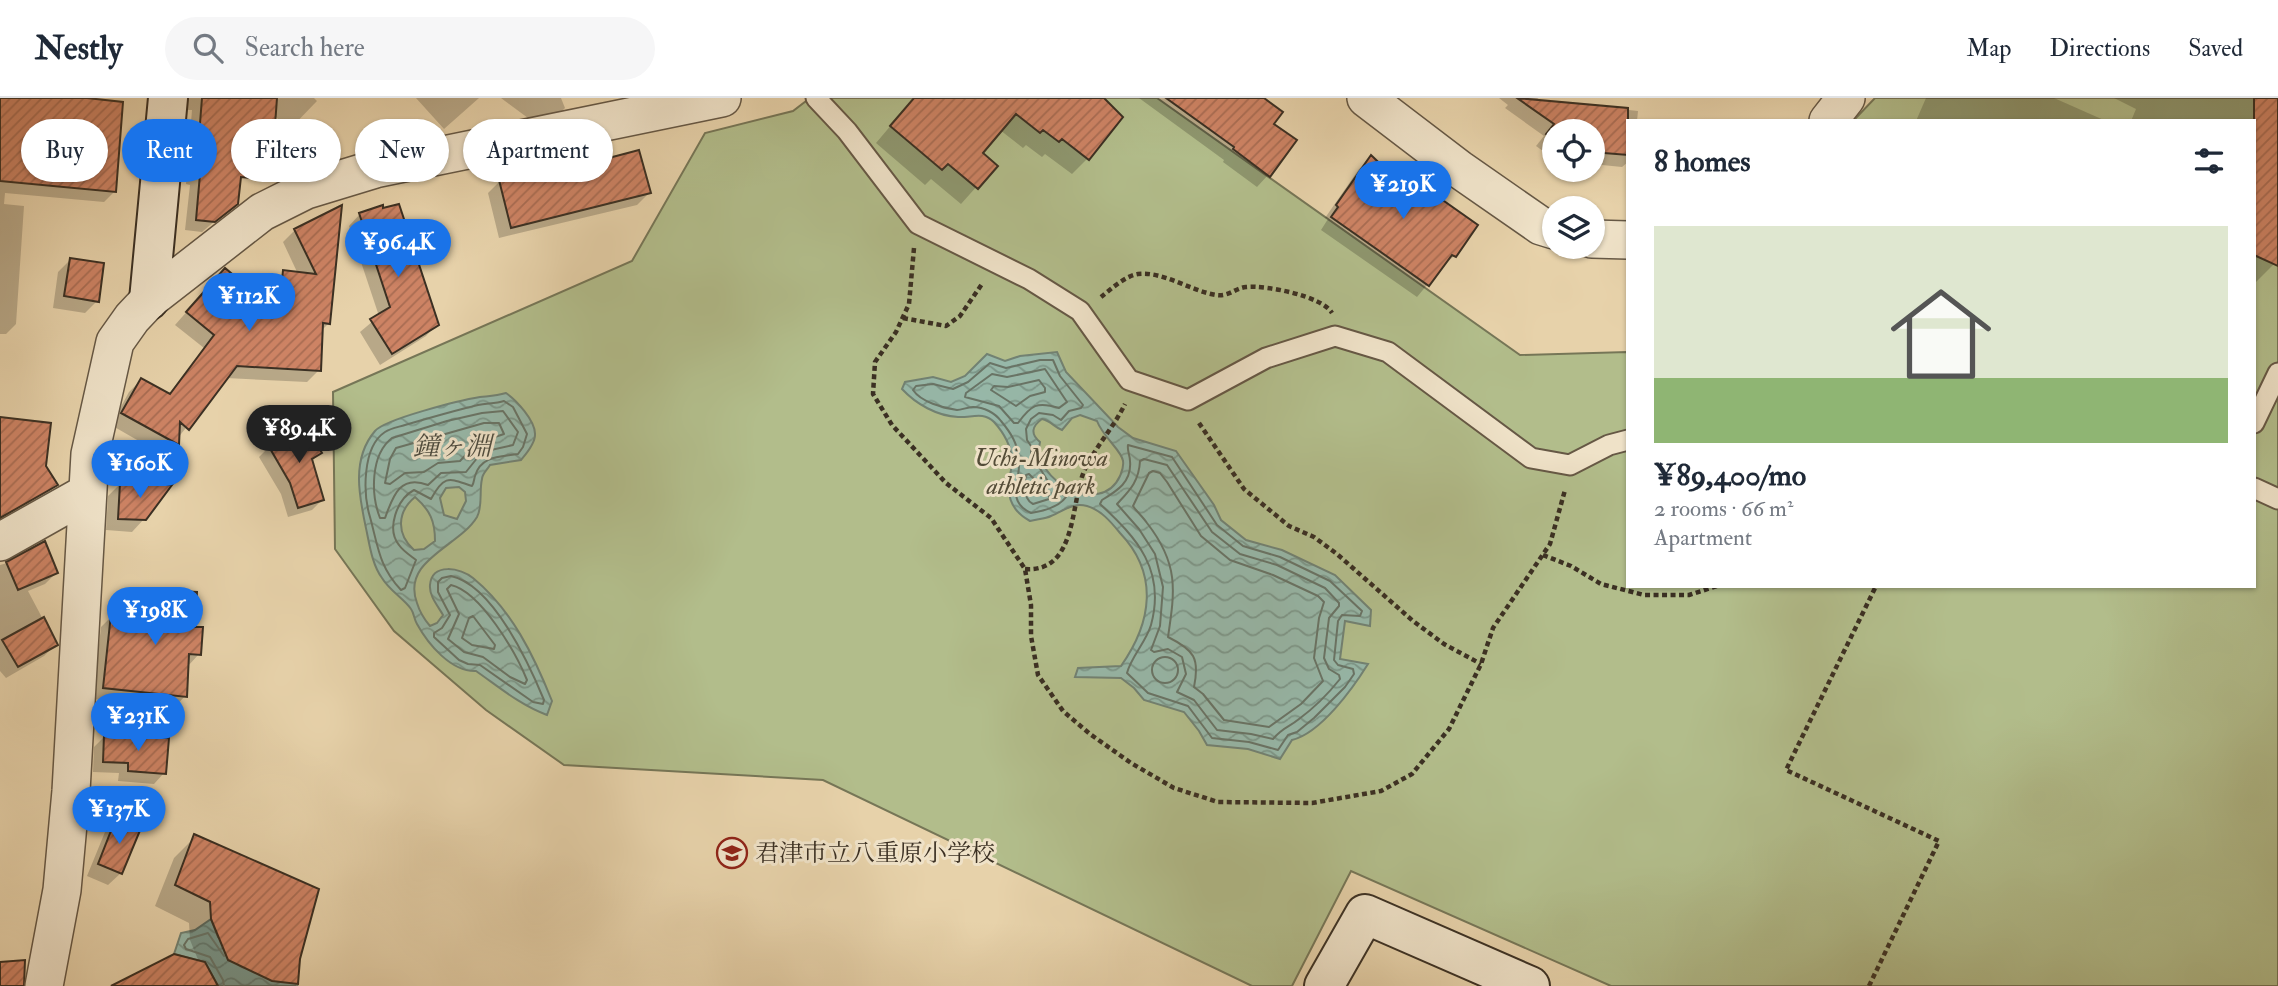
<!DOCTYPE html>
<html lang="en">
<head>
<meta charset="utf-8">
<style>
	body { margin:0; font-family:"IM FELL Double Pica","Noto Serif JP",serif; background:#f6f6f7; color:#1f2937; height:100vh; display:flex; flex-direction:column; font-size:26px; white-space:nowrap }
	* { box-sizing:border-box; margin:0 }
	p { font-size:23px; color:#747a83 }
	.icon { flex:none; width:38px; height:38px; fill:none; stroke:currentColor; stroke-width:2; stroke-linecap:round; stroke-linejoin:round }
	.map { position:relative; flex:1; overflow:hidden }
	.details { position:absolute; left:1626px; top:21px; width:630px; height:469px; display:flex; flex-direction:column; background:#fff; border-radius:0px; box-shadow:0 2px 5px #0004 }
	.details>* { flex:none }
	.top-card { position:absolute; left:21px; top:21px; width:665px; height:63px; display:flex; gap:14px }
	.tools { position:absolute; left:1542px; top:21px; display:grid; gap:14px }
	.tools a { display:grid; place-items:center; width:63px; height:63px; border-radius:50%; background:#fff; box-shadow:0 2px 5px #0004; font-size:35px }
	.price { position:absolute; translate:-50% -60px; padding:0 16px; border-radius:24px; background:#1a73e8; color:#fff; font-size:23px; line-height:46px; filter:drop-shadow(0 2px 4px #0008) }
	.price::after { content:''; position:absolute; left:50%; top:42px; width:21px; height:16px; margin-left:-10px; background:inherit; clip-path:polygon(0 0,100% 0,50% 100%) }
	.price.selected { background:#222; color:#fff }
	ul { padding:0; list-style:none }
	li { display:grid; align-content:center; gap:14px; height:371px; padding:0 28px }
	li+li { border-top:2px solid #e0e1e3 }
	li span { display:grid; place-items:center; height:217px; border-radius:0px; color:#555 }
	li>.icon { margin-inline-start:auto }
	span .icon { width:126px; height:126px; fill:#fffc; stroke-width:1 }
	li b { font-size:30px }
	h2 { display:flex; justify-content:space-between; align-items:center; height:84px; padding:0 28px; font-size:30px }
	.pill { padding:0 24px; border-radius:32px; background:#fff; box-shadow:0 2px 5px #0004; font-size:24px; line-height:63px }
	.pill.selected { background:#1a73e8; color:#fff }
	header { display:flex; align-items:center; gap:42px; box-sizing:border-box; height:98px; padding:0 35px; background:#fff; border-bottom:2px solid #e0e1e3 }
	header strong { font-size:33px }
	nav { display:flex; gap:38px; margin-inline-start:auto; font-size:24px }
	.search { width:490px; height:63px; background:#f6f6f7; display:flex; align-items:center; gap:18px; box-sizing:border-box; padding:0 24px; border-radius:38px; color:#747a83; font-size:26px }
	.map>svg:first-child { display:block }
	.green { fill:#b2bd8b; stroke:#767657; stroke-width:2 }
	.water { fill:url(#water-waves); stroke:#728273; stroke-width:2; fill-rule:evenodd }
	.shadow { fill:#0003 }
	.lines { fill:none; stroke-linecap:round; stroke-linejoin:round }
	.shore { stroke:#697466; stroke-width:2 }
	.building { fill:url(#building-hatch); stroke:#3b3023; stroke-width:2 }
	.lane-casing { stroke:#665845; stroke-width:23 }
	.street-casing { stroke:#665845; stroke-width:40 }
	.secondary-casing { stroke:#3b3023; stroke-width:42 }
	.path { stroke:#3b3023; stroke-width:4.5; stroke-dasharray:5 3.5; stroke-linecap:butt }
	.lane { stroke:#efe2c8; stroke-width:19 }
	.street { stroke:#efe2c8; stroke-width:37 }
	.secondary { stroke:#efe2c8; stroke-width:38 }
	.labels { text-anchor:middle; stroke-width:6; stroke-linejoin:round; paint-order:stroke }
	.park-label { font-size:24px; font-style:italic; fill:#534c38; stroke:#efe2c8 }
	.poi-label { font-size:24px; fill:#3b3023; stroke:#efe2c8; text-anchor:start }
	.water-label { font-size:26px; font-style:italic; fill:#4d4b3e; stroke:#efe2c8 }
</style>
</head>
<body>
<header>
<strong>Nestly</strong>
<div class="search"><svg class="icon" aria-label="search" viewBox="0 0 24 24"><circle cx="10" cy="10" r="6"/><path d="M15 15l6 6"/></svg>Search here</div>
<nav><a>Map</a><a>Directions</a><a>Saved</a></nav>
</header>
<div class="map">
<svg width="2278" height="888" viewBox="0 0 2278 888">
	<defs>
		<pattern id="water-waves" width="16" height="10" patternUnits="userSpaceOnUse" patternTransform="scale(1.75)"><rect width="16" height="10" fill="#97b8a9"/><path d="M0 5q4-4 8 0t8 0" fill="none" stroke="#7c9689"/></pattern>
		<pattern id="building-hatch" width="6" height="6" patternUnits="userSpaceOnUse" patternTransform="scale(1.75)"><rect width="6" height="6" fill="#cd8364"/><path d="M-1 1l2-2M0 6l6-6M5 7l2-2" fill="none" stroke="#a86c52"/></pattern>
	</defs>
	<rect width="100%" height="100%" fill="#e7d2aa"/>
	<filter id="stains"><feTurbulence type="fractalNoise" baseFrequency=".00286" numOctaves="4"/><feColorMatrix values="0 0 0 0 .2 0 0 0 0 .09 0 0 0 0 .02 0 0 0 .5 -.17"/></filter>
	<radialGradient id="worn" r=".72"><stop offset=".6" stop-color="#630" stop-opacity="0"/><stop offset="1" stop-color="#630" stop-opacity=".3"/></radialGradient>
	<path class="green" d="M 810,0 L 1157,0 L 1520,257 L 1627,254 L 1628,488 L 2254,488 L 2254,23 L 1853,23 L 1875,0 L 2278,0 L 2278,888 L 1611,888 L 1351,773 L 1292,888 L 1252,888 L 823,682 L 564,667 L 486,612 L 394,533 L 335,451 L 333,294 L 632,163 L 705,35 L 793,13 Z"/>
	<path class="water" d="M 1057,254 L 1066,274 L 1118,329 L 1133,340 L 1176,353 L 1214,407 L 1221,422 L 1246,442 L 1282,452 L 1335,477 L 1371,512 L 1370,528 L 1345,523 L 1340,561 L 1368,566 C 1353,590 1321,635 1292,642 L 1280,661 L 1248,651 L 1207,647 L 1199,633 L 1184,614 L 1144,602 L 1134,590 L 1121,580 L 1075,579 L 1078,570 L 1121,568 C 1152,524 1159,476 1120,435 C 1111,424 1101,412 1087,408 C 1072,404 1064,413 1051,418 C 1045,421 1037,421 1030,423 C 1015,415 1007,402 1009,384 C 1009,377 1013,369 1012,362 C 1011,347 1004,335 994,324 C 983,313 971,320 958,319 C 937,318 916,306 902,291 L 905,284 L 933,279 L 951,284 L 965,278 L 987,256 L 1005,263 L 1020,258 ZM 1080,317 L 1097,323 C 1103,339 1122,353 1123,363 C 1124,369 1122,373 1120,378 C 1101,420 1031,382 1040,344 C 1030,336 1032,328 1042,321 C 1051,323 1054,329 1062,332 L 1072,320 Z
		M 506,295 C 516,302 536,323 535,337 C 535,346 526,356 521,362 L 490,367 C 487,372 482,376 482,381 C 479,393 483,408 477,419 C 459,449 401,462 417,505 C 420,515 424,521 430,528 L 437,525 L 443,517 C 438,508 429,498 430,487 C 432,464 461,470 473,480 C 512,512 534,558 552,603 L 547,617 C 520,607 499,589 476,573 C 451,574 428,546 417,526 C 414,521 414,515 411,511 C 404,501 389,492 382,480 C 373,468 370,450 367,435 C 360,402 350,362 375,333 C 385,321 461,302 480,299 C 489,298 496,298 506,295 ZM 459,389 L 465,394 L 466,403 L 457,421 L 444,417 L 440,400 L 446,390 ZM 415,399 C 430,412 435,423 435,443 L 424,451 L 414,452 C 396,436 397,414 415,399 Z
		M 211,821 L 218,839 L 298,886 L 297,888 L 218,888 L 205,864 L 174,856 L 181,835 L 195,832 Z"/>
	<path class="shadow" d="M 0,0 L 72,0 L 115,93 L 104,104 L 5,95 L 4,106 L 24,108 L 16,226 L 6,236 L 0,236 Z
		M 185,0 L 232,0 L 236,105 L 202,134 L 185,132 L 190,87 L 186,86 L 192,12 L 184,12 Z
		M 261,0 L 314,0 L 317,3 L 289,32 L 260,3 Z
		M 416,0 L 479,0 L 444,31 Z
		M 501,0 L 561,0 L 565,10 L 553,22 L 531,26 L 528,20 Z
		M 914,0 L 1102,0 L 1088,60 L 1072,76 L 1045,56 L 1042,59 L 1026,47 L 1023,50 L 1000,32 L 980,55 L 995,68 L 961,106 L 931,81 L 925,87 L 876,45 Z
		M 1139,0 L 1261,0 L 1272,26 L 1268,77 L 1257,89 L 1223,64 L 1224,62 Z
		M 1499,0 L 1538,0 L 1537,2 L 1638,13 L 1637,23 L 1628,23 L 1628,64 L 1622,69 L 1592,66 L 1592,33 L 1554,33 L 1554,61 L 1536,48 L 1544,38 L 1505,10 L 1508,7 Z
		M 1926,0 L 2054,0 L 2106,23 L 1916,23 Z
		M 2114,0 L 2278,0 L 2278,157 L 2274,166 L 2254,186 L 2254,23 L 2131,23 L 2136,11 Z
		M 1371,60 L 1400,87 L 1407,79 L 1454,158 L 1442,169 L 1417,199 L 1321,132 L 1328,121 L 1325,120 L 1359,71 Z
		M 565,74 L 649,95 L 637,107 L 499,140 L 488,95 L 500,83 Z
		M 340,110 L 329,225 L 321,233 L 319,272 L 307,284 L 226,280 L 177,341 L 177,346 L 165,358 L 111,327 L 129,294 L 141,282 L 168,297 L 204,250 L 175,227 L 213,184 L 270,210 L 272,186 L 284,174 L 298,176 L 283,144 L 295,132 Z
		M 360,116 L 437,226 L 426,238 L 380,267 L 360,234 L 379,218 L 349,128 Z
		M 70,162 L 97,203 L 85,215 L 53,210 L 58,174 Z
		M 0,321 L 45,368 L 56,387 L 44,399 L 0,423 Z
		M 304,328 L 320,355 L 311,364 L 322,402 L 312,412 L 288,419 L 281,396 L 259,359 L 269,349 Z
		M 120,386 L 144,421 L 132,434 L 106,432 L 108,398 Z
		M 11,464 L 56,475 L 45,486 L 28,493 L 56,546 L 44,558 L 6,580 L 0,573 L 0,467 Z
		M 154,493 L 193,530 L 199,556 L 188,568 L 185,598 L 174,610 L 93,601 L 101,529 L 112,518 L 141,521 L 143,505 Z
		M 105,638 L 164,675 L 154,686 L 118,683 L 119,675 L 93,674 L 94,649 Z
		M 117,722 L 121,775 L 108,787 L 87,778 L 105,734 Z
		M 195,739 L 298,860 L 296,888 L 132,888 L 199,864 L 190,842 L 189,825 L 155,808 L 174,760 Z"/>
	<g class="lines">
		<path class="shore" d="M 1040,262 L 1053,262 L 1060,278 L 1083,307 L 1081,310 L 1069,313 L 1061,322 L 1053,317 L 1039,315 L 1031,321 L 1026,331 L 1027,342 L 1031,348 L 1031,356 L 1049,385 L 1066,399 C 1059,409 1044,413 1031,415 C 1005,403 1021,382 1019,362 C 1018,346 1011,335 1001,323 C 995,315 984,309 973,309 C 967,309 962,312 957,312 C 943,310 921,304 913,292 L 916,288 L 933,286 L 953,291 L 968,284 L 990,265 L 1006,270 Z
			M 1045,271 L 1067,304 L 1059,310 C 1037,303 1031,307 1018,325 L 1014,325 L 999,308 L 965,299 L 966,295 L 992,276 L 1007,279 Z
			M 1039,282 L 1045,290 L 1045,294 L 1030,298 L 1016,308 L 991,292 L 994,288 L 1008,289 Z
			M 504,303 L 513,309 L 527,336 L 523,349 L 518,356 C 501,359 481,357 475,378 C 474,381 474,385 472,388 C 450,381 445,375 431,401 L 414,392 C 397,401 386,431 399,447 C 403,453 411,458 416,462 L 405,490 L 401,492 C 379,469 378,448 370,419 C 363,396 362,349 385,334 C 391,330 399,329 405,327 C 429,320 453,313 478,307 C 487,305 495,306 504,303 Z
			M 503,313 L 518,334 L 513,347 L 482,354 L 466,374 L 441,375 L 428,387 C 400,376 393,398 385,420 L 380,420 C 371,397 370,357 392,340 L 447,323 L 482,315 Z
			M 484,325 L 499,325 L 504,336 L 477,345 L 460,363 L 438,365 L 424,374 L 405,375 L 390,386 L 385,385 L 390,361 L 396,350 Z
			M 1128,347 L 1172,359 L 1217,427 L 1243,448 L 1280,459 L 1330,483 L 1362,513 L 1360,518 L 1342,517 L 1338,523 L 1334,562 L 1338,567 L 1353,571 L 1354,576 L 1345,589 L 1314,620 L 1297,634 L 1288,637 L 1278,652 L 1249,644 L 1212,640 L 1188,608 L 1148,595 L 1127,575 C 1131,559 1146,544 1151,527 C 1166,472 1137,440 1100,406 L 1102,402 C 1117,393 1132,384 1130,363 C 1130,357 1127,353 1128,347 Z
			M 1144,361 L 1167,367 L 1212,434 L 1240,456 L 1277,467 L 1325,490 L 1339,505 L 1339,508 L 1329,520 L 1324,560 L 1329,571 L 1339,577 L 1340,581 C 1328,596 1314,610 1299,621 C 1288,630 1283,629 1273,641 L 1251,636 L 1217,632 L 1194,602 L 1177,594 L 1186,576 L 1182,559 L 1168,551 L 1154,554 L 1151,552 L 1160,528 L 1163,489 L 1155,456 L 1139,431 L 1117,406 C 1129,393 1139,384 1140,363 Z
			M 1153,373 L 1160,375 L 1167,384 L 1201,438 L 1230,462 L 1273,477 L 1318,498 L 1324,504 L 1319,520 L 1314,560 L 1323,583 L 1301,606 L 1269,629 L 1224,622 L 1203,596 L 1194,589 C 1200,560 1194,552 1168,539 C 1175,492 1179,466 1147,425 C 1143,419 1137,414 1133,408 L 1149,375 Z
			M 1029,376 L 1049,396 L 1049,401 L 1033,406 C 1023,401 1024,388 1026,377 Z
			M 451,478 C 493,487 529,566 544,602 L 543,606 L 533,604 L 480,567 L 468,566 L 459,562 L 434,539 L 434,535 L 442,530 L 450,517 L 438,494 L 438,484 L 442,480 Z
			M 451,487 C 481,494 516,555 527,582 L 525,586 L 510,579 L 483,559 L 464,554 L 448,541 L 459,516 L 447,491 Z
			M 473,518 L 495,547 L 494,551 L 472,547 L 462,540 L 469,520 Z
			M1152 572a13 13 0 1 1 26 0a13 13 0 1 1-26 0Z
			M 224,888 L 223,882 L 210,859 L 186,851 L 184,847 L 188,841 L 208,835 L 224,858"/>
	</g>
	<path class="building" d="M 0,0 L 87,0 L 123,4 L 116,94 L 0,83 Z
		M 202,0 L 277,0 L 271,82 L 241,79 L 238,106 L 215,124 L 196,122 L 200,76 L 196,76 Z
		M 914,0 L 1104,0 L 1123,19 L 1089,62 L 1062,41 L 1059,44 L 1043,32 L 1040,35 L 1016,16 L 983,55 L 998,68 L 978,91 L 948,66 L 942,72 L 890,28 Z
		M 1166,0 L 1264,0 L 1283,14 L 1274,26 L 1297,42 L 1270,79 L 1233,51 L 1234,49 Z
		M 1517,0 L 1628,10 L 1628,57 L 1592,54 L 1592,33 L 1554,33 L 1554,42 L 1546,36 L 1554,26 Z
		M 2254,0 L 2278,0 L 2278,168 L 2254,157 Z
		M 639,52 L 651,95 L 511,130 L 499,82 L 565,66 L 567,71 Z
		M 1371,57 L 1401,86 L 1407,77 L 1478,127 L 1456,159 L 1452,157 L 1429,188 L 1331,119 L 1338,109 L 1336,107 Z
		M 399,106 L 439,227 L 392,256 L 370,221 L 390,209 L 359,115 L 383,107 L 383,110 Z
		M 342,107 L 330,226 L 323,225 L 321,273 L 237,268 L 189,332 L 180,324 L 179,347 L 121,315 L 141,280 L 170,296 L 214,237 L 186,214 L 225,170 L 279,216 L 283,172 L 316,176 L 294,131 Z
		M 70,160 L 104,165 L 99,204 L 64,198 Z
		M 0,319 L 51,325 L 46,368 L 58,387 L 0,420 Z
		M 304,326 L 322,355 L 312,361 L 324,402 L 298,410 L 290,385 L 268,347 Z
		M 120,385 L 172,387 L 146,422 L 118,421 Z
		M 45,443 L 58,475 L 18,492 L 6,464 Z
		M 153,492 L 197,494 L 195,529 L 203,529 L 201,557 L 189,556 L 187,599 L 103,590 L 111,516 L 151,520 Z
		M 44,519 L 58,547 L 18,569 L 2,542 Z
		M 104,637 L 169,640 L 166,676 L 128,673 L 128,665 L 103,664 Z
		M 116,720 L 141,730 L 122,776 L 98,766 Z
		M 194,736 L 319,791 L 300,861 L 298,886 L 272,883 L 228,862 L 211,821 L 210,804 L 175,787 Z
		M 174,856 L 205,864 L 218,888 L 111,888 Z
		M 25,862 L 24,888 L 0,888 L 0,864 Z"/>
	<g class="lines">
		<g class="lane-casing">
			<path id="lane" d="M 816,0 L 847,33 L 918,126 L 1029,181 L 1080,213 L 1129,282 L 1188,302 L 1266,260 L 1335,238 L 1388,254 L 1531,360 L 1570,367 L 1609,347 L 1628,342
				M 2254,325 L 2278,275
				M 2254,390 L 2278,401"/>
		</g>
		<g class="street-casing">
			<path id="street" d="M 1366,0 L 1459,71 L 1541,128 L 1554,132
				M 1828,23 L 1846,0
				M 1592,141 L 1628,142
				M 0,444 L 87,395
				M 44,888 L 62,792 L 71,693 L 90,356 L 115,244 L 132,220 L 149,202 L 262,114 L 306,92 L 375,71 L 722,0"/>
		</g>
		<g class="secondary-casing">
			<path id="secondary" d="M 149,202 L 168,0
				M 1324,888 L 1365,816 L 1530,888"/>
		</g>
		<path class="path" d="M 914,150 L 909,206 L 896,234 L 875,264 L 873,296 L 892,327 L 946,385 L 991,420 L 1025,471 L 1031,507 L 1031,538 L 1038,577 L 1063,613 L 1090,636 L 1131,665 L 1174,690 L 1218,704 L 1312,705 L 1381,693 L 1412,676 L 1449,631 L 1481,566 L 1493,530 L 1550,446 L 1565,392
			M 1101,199 C 1111,191 1125,178 1138,176 C 1163,173 1191,193 1216,197 C 1229,199 1235,190 1246,189 C 1266,187 1322,198 1332,215
			M 903,220 L 946,228 L 960,218 L 982,186
			M 1199,325 L 1244,391 L 1289,428 L 1314,439 L 1337,456 L 1413,523 L 1444,546 L 1481,566
			M 1543,457 L 1571,468 L 1601,486 L 1644,497 L 1689,497 L 1717,488
			M 1025,471 C 1078,475 1070,403 1085,371 C 1096,348 1114,329 1125,306
			M 1869,888 L 1939,743 L 1786,672 L 1876,488"/>
		<use href="#lane" class="lane"/>
		<use href="#street" class="street"/>
		<use href="#secondary" class="secondary"/>
	</g>
	<defs>
		<g id="school-ring" transform="scale(1.575)"><circle r="9.5" fill="#efe2c8" stroke="#8f2418" stroke-width="1.5"/><path d="M0-5L7-2L0 1L-7-2ZM-4 1L0 2.5L4 1V4Q0 6-4 4Z" fill="#8f2418"/></g>
	</defs>
	<g fill-rule="evenodd">
		<use href="#school-ring" x="732" y="755"/>
	</g>
	<g class="labels">
		<g class="park-label">
			<text x="1041" y="368">Uchi-Minowa<tspan x="1041" dy="28">athletic park</tspan></text>
		</g>
		<g class="poi-label">
			<text x="755" y="763">君津市立八重原小学校</text>
		</g>
		<g class="water-label">
			<text x="452" y="357">鐘ヶ淵</text>
		</g>
	</g>
	<rect width="100%" height="100%" filter="url(#stains)"/>
	<rect width="100%" height="100%" fill="url(#worn)"/>
</svg>
<div class="tools">
<a><svg class="icon" aria-label="locate" viewBox="0 0 24 24"><circle cx="12" cy="12" r="6"/><path d="M12 2v4M12 18v4M2 12h4M18 12h4"/></svg></a>
<a><svg class="icon" aria-label="layers" viewBox="0 0 24 24"><path d="M12 4l9 5-9 5-9-5zM3 14l9 5 9-5"/></svg></a>
</div>
<b class="price" style="left:1403px;top:123px">¥219K</b>
<b class="price" style="left:398px;top:181px">¥96.4K</b>
<b class="price" style="left:249px;top:235px">¥112K</b>
<b class="price selected" style="left:299px;top:367px">¥89.4K</b>
<b class="price" style="left:140px;top:402px">¥160K</b>
<b class="price" style="left:155px;top:549px">¥198K</b>
<b class="price" style="left:138px;top:655px">¥231K</b>
<b class="price" style="left:119px;top:748px">¥137K</b>
<div class="top-card">
<a class="pill">Buy</a>
<a class="pill selected">Rent</a>
<a class="pill">Filters</a>
<a class="pill">New</a>
<a class="pill">Apartment</a>
</div>
<section class="details">
<h2>8 homes<svg class="icon" aria-label="filters" viewBox="0 0 24 24"><path d="M4 7h16M4 17h16"/><circle cx="9" cy="7" r="2"/><circle cx="15" cy="17" r="2"/></svg></h2>
<ul>
<li><span style="background:linear-gradient(#dfe7d0 70%,#8fb573 0)"><svg class="icon" aria-label="home" viewBox="0 0 24 24"><path d="M3 11l9-7 9 7M6 9v11h12V9"/></svg></span><div><b>¥89,400/mo</b><p>2 rooms · 66 m²</p><p>Apartment</p></div></li>
</ul>
</section>
</div>
</body>
</html>
